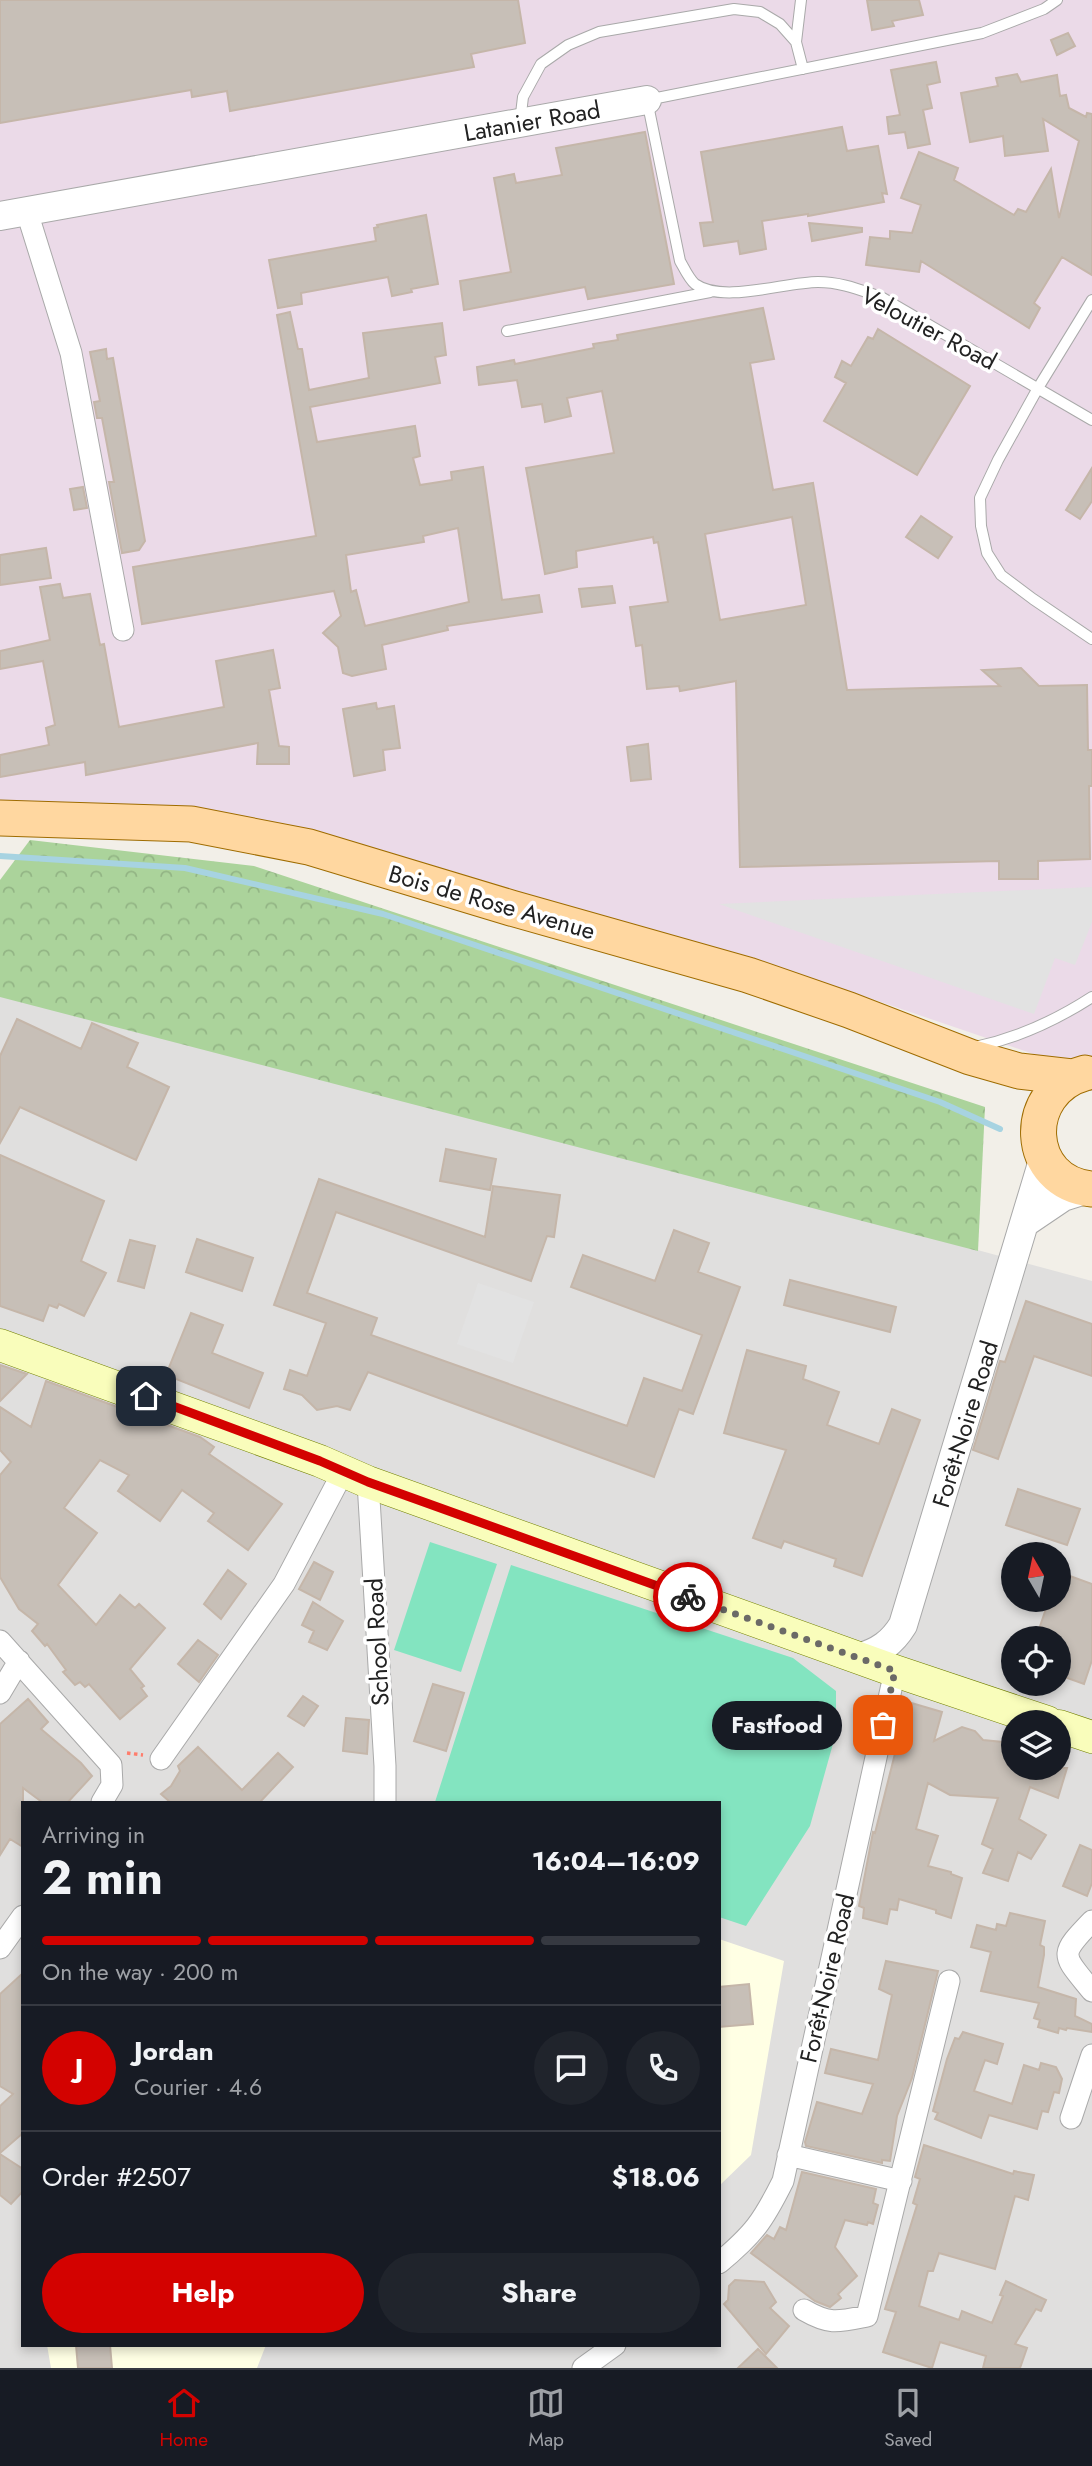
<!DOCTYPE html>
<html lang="en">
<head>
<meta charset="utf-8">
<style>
	:root { --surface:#171b24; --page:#20242c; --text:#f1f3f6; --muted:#9ea1a6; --line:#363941; --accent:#d30200 }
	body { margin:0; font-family:Jost,sans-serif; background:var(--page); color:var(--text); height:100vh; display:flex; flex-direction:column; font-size:26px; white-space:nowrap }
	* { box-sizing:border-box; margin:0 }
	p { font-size:23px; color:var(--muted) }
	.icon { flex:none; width:38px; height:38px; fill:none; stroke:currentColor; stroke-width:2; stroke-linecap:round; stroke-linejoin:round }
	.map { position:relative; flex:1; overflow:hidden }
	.side { position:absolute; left:21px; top:1801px; width:700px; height:546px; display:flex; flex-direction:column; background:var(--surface); border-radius:0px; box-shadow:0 4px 10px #0003 }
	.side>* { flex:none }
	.needle { width:46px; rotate:351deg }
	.buttons { position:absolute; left:1001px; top:1542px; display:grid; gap:14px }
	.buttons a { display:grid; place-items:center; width:70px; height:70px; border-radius:50%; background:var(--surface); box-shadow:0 4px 10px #0003; font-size:35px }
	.pin { position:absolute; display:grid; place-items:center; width:60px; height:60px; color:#fff; margin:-30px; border-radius:14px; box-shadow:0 4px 10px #0006 }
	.courier { position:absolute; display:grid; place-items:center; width:70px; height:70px; margin:-35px; border:5px solid #d30200; border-radius:50%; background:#fff; color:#222; box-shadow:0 2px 9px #0007 }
	.bubble { position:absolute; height:49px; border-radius:24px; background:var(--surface); box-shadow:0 4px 10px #0003; font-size:23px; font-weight:700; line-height:49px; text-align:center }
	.head em { font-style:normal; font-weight:700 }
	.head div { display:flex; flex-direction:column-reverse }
	.head { display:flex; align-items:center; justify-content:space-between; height:119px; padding:0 21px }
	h1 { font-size:46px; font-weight:700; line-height:52px }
	.bar { display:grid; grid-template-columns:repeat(4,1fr); gap:10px 7px; align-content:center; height:84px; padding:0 21px }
	.bar i { height:9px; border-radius:5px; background:var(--line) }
	.bar .current { background:var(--accent) }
	.bar p { grid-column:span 4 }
	.line { display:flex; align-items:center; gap:18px; padding:0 21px; border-top:2px solid var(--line) }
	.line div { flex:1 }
	.round { display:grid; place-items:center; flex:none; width:74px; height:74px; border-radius:37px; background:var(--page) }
	.action { display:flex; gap:14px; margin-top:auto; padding:14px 21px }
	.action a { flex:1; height:80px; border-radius:42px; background:var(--accent); color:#fff; font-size:28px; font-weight:700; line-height:80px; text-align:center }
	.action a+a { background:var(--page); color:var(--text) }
	.tab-bar { display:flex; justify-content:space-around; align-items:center; height:98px; border-top:2px solid var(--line); background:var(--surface); font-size:19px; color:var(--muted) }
	.tab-bar a { display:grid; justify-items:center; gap:4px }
	.tab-bar .current { color:var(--accent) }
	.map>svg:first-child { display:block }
</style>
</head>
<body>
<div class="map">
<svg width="1092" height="2368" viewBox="0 0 1092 2368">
	<defs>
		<pattern id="forest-crowns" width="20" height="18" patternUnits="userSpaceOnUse" patternTransform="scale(1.75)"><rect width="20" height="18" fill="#abd39b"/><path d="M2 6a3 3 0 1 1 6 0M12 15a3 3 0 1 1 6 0" fill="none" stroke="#93b585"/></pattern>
	</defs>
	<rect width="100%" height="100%" fill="#f2efe8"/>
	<path fill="#e0dfde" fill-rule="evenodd" d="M0,995L265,1057L1092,1281V2368H0ZM1013,1554H1059V1600H1013ZM1013,1638H1059V1684H1013ZM1013,1722H1059V1768H1013ZM23,1802H719V2345H23Z"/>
	<path fill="#ebdae8" d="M0,0H1092V1074L784,969L513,898L0,807Z"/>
	<path fill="#ffffe4" d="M719,1939L784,1961L751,2155L719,2186Z
		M47,2345H266L257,2368H51Z"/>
	<path fill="url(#forest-crowns)" d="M30,840L254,866L985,1107L978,1251L0,997V880Z"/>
	<path fill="#83e4c0" d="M430,1542L497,1564L461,1672L394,1650Z
		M511,1565L793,1658L836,1691V1733L810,1826L746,1926L719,1917V1802H435Z"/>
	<path fill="#e2e2e2" d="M1092,887V922L1075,965L1055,958L1034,1014L719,904Z
		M478,1283L534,1302L513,1363L457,1344Z"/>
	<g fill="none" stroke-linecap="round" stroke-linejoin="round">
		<path stroke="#a7d3e1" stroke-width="6" d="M0,856L185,868L383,914L940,1102L1000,1129"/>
	</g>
	<path fill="#c7bfb7" stroke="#c5b6a9" stroke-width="2" fill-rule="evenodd" d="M0,0H518L525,43L471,54L474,67L230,111L227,91L192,97L191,90L0,123Z
		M867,0H919L923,15L892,21L894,26L872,30Z
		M1068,33L1075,46L1057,55L1051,40Z
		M936,62L940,82L927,85L932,108L923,110L930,144L908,148L905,132L889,134L887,117L900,115L891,70Z
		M1017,74L1021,82L1057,75L1060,96L1066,95L1069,108L1086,117L1087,113L1092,114V275L1062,257L1034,303L1040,308L1029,328L921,261L919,272L866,265L870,237L890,239V231L912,233L921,205L901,198L919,152L958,168L954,180L1014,215L1018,209L1026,212L1051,169L1059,218L1079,141L1043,119L1048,151L1005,156L1003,136L970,142L961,93L998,86L996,78Z
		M842,127L847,151L878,146L887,194L882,193L884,202L808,216V214L762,221L766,249L740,254L738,241L704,246L700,223L713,222L701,152Z
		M645,132L674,284L588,299L585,287L464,310L460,281L511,272L494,178L514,174L516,183L562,175L556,148Z
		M426,215L438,284L411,289L412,292L392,296L388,277L301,293L302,304L278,308L269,260L376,241L374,228L378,227L377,225Z
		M809,223L862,228V232L812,241Z
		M763,308L774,359L750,363L773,490L813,483L847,690L1000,686L982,670L1021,668L1039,686L1087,685L1088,750H1092V786H1089L1090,859L1038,861V879H999V861L740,867L736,681L680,691L679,686L647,689L642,645L636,646L630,607L668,602L658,542L654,543L653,537L576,551L577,567L545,574L526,468L614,453L602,391L567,398L571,416L545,422L542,404L522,407L517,380L479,385L477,367L514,360L515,364L594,348L593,344L618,340L617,335ZM792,517L806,605L720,620L705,534Z
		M290,312L298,349H302L309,390L369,378L363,333L442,323L446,355L435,357L440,383L310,407L317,442L415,426L420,456L413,458L420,485L452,480L451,472L483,467L502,600L539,595L542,612L447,626L448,630L382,645L386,669L352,676L343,673L338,647L323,633L341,616L334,591L142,624L133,567L316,536L277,315ZM458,528L469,602L365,626L356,590L351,592L346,555L424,542L423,536Z
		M878,329L970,386L917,475L824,421L846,383L835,377L842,361L851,366L868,337L873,339Z
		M106,349L107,359L113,358L145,541L139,550L122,553L109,482H114L102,418H97L94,402L100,401L90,352Z
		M1092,468V501L1080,519L1066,510Z
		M83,487L87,508L74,510L70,489Z
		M921,516L952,537L938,558L906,537Z
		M46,548L51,578L0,585V555Z
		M60,584L63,598L90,594L100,645L104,644L119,727L224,707L216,661L273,650L280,688L269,690L279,746L289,747V764H257L258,743L86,775L85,762L0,777V755L49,745L46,728L55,725L43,661L0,669V651L50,640L40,587Z
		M612,586L615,603L582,607L579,589Z
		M376,703L377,709L394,706L400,748L383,750L385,770L354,776L343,709Z
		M648,744L651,779L631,781L627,747Z
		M17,1019L81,1049L92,1023L138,1043L127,1067L169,1087L136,1160L20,1107L0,1143V1056Z
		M446,1149L496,1159L490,1190L440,1181Z
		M0,1155L104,1201L81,1261L106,1273L84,1316L59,1304L57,1308L49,1305L43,1321L0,1306Z
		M319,1179L485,1237L493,1186L560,1195L554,1237L547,1236L531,1281L336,1212L307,1293L377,1318L371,1335L627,1426L644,1378L682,1391L702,1335L571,1287L583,1255L655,1281L674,1230L709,1243L698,1272L740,1287L693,1414L679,1409L654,1477L368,1372L350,1410L337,1406L317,1410L302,1395L284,1389L290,1370L307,1376L326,1323L274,1305Z
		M197,1239L253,1258L242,1291L186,1272Z
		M130,1240L155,1246L144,1288L118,1281Z
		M790,1280L896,1307L890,1332L784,1305Z
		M1026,1301L1092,1324V1376L1034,1356L998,1459L973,1450L1000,1361L1005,1362Z
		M191,1313L223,1325L212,1353L263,1373L249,1408L166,1375Z
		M747,1350L806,1366L803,1379L839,1392L827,1425L879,1444L892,1409L920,1420L862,1576L834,1566L836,1559L784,1541L781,1548L753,1538L786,1450L724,1433Z
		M0,1365L27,1374L0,1401Z
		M46,1381L200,1437L214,1447L209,1454L282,1504L248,1550L208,1521L214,1513L182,1490L160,1521L118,1491L129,1475L100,1460L64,1508L97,1533L58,1585L96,1625L120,1595L135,1608L139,1604L165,1628L130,1669L144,1686L141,1688L147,1696L120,1719L89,1684L85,1687L80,1682L75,1685L63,1672L66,1670L47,1644L45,1646L32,1631L38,1624L19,1609L0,1577V1475L11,1462L0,1450V1407L31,1427Z
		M1018,1489L1080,1509L1067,1545L1006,1525Z
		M314,1562L333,1572L320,1600L299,1589Z
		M228,1570L246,1584L221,1619L204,1604Z
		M1059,1572L1092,1584V1660L1084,1684L1059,1675V1638H1036L1049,1600H1059Z
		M313,1602L343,1621L327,1650L309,1642L314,1631L302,1625Z
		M198,1640L218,1655L199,1682L178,1664Z
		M433,1684L464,1693L446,1751L414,1741Z
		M303,1696L318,1706L304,1726L288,1716Z
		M28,1699L48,1722L41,1729L81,1763L92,1776L68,1802H42L23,1788V1847L10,1839L0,1855V1724Z
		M908,1702L942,1712L934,1741L962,1727L975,1731L983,1740L1013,1743V1768H1067L1058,1798L1030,1787L1019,1819L1046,1835L1031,1859L1018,1852L1008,1881L983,1873L993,1849L982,1844L998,1798L950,1795L928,1783L916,1829L938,1836L928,1866L951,1872V1874L962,1878L951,1918L936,1913V1910L899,1899L897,1910L890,1909L887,1924L863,1918L864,1908L859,1906L873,1832L875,1833Z
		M346,1718L369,1720L367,1754L343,1751Z
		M198,1747L242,1790L278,1753L293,1767L260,1802H170L161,1794L171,1786L180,1771L178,1766Z
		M1080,1845L1092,1850V1883L1087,1896L1063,1886Z
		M1010,1913L1045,1921L1040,1945L1044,1947V1955L1038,1987L1076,1999L1075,2016L1092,2024V2032L1067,2028L1066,2030L1059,2028L1058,2033L1038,2027L1040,2020L1034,2018L1039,2003L981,1991L991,1952L971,1947L977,1925L996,1930L997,1924L1006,1926Z
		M886,1961L938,1971L912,2078L897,2116L890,2161L882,2160V2163L806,2146L805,2142L817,2102L862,2114L873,2084L825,2073L831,2049L878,2060L892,1995L879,1989Z
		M23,1973V2133L0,2153V2106L13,2094L0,2086V1994Z
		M749,1984L753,2024L719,2027V1987Z
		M963,2032L1003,2044L997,2064L985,2060L974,2091L1012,2104L1024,2065L1039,2070L1041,2063L1056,2067L1062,2079L1059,2093L1054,2092L1048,2112L1042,2111L1037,2129L989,2115L981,2138L935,2119L938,2113L933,2111L947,2059L955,2038L959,2039Z
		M924,2145L1013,2174L1014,2171L1034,2175L1028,2200L1015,2196L995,2269L939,2253L933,2271H928L919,2306L959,2320L962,2311L992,2323L1003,2296L1000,2295L1006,2281L1046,2300L1041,2311L1036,2309L1015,2344L1027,2348L1020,2368H983L986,2356L940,2342L932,2368L883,2352L896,2312L885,2309L917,2205L913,2203L920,2179L915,2177Z
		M0,2154L23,2169V2191L11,2204L0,2195Z
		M802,2172L876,2189L873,2203L878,2205L873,2224L868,2222L867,2225L845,2220L835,2247L857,2276L838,2294L841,2298L830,2307L815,2301L751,2253L767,2235L774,2239L780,2227L786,2230Z
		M735,2280L764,2282L776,2302L770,2308L789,2326L766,2354L724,2304L728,2300L729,2286Z
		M76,2345H110L112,2368H78Z
		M758,2349L777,2368H738Z"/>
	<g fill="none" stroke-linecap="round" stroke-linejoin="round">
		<g stroke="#a9a9a9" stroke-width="12">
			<path id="service" d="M1057,0L1044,9L982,33L647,100L680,261C684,268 689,279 695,284C723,304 785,282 818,282C841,282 860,290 881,297L1092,420
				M796,42L801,0
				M520,122L523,97L541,64L568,45L599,32L734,9L760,12L780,24L796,42L803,69
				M1092,300L1038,388L998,460L980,498L981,526L987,553L1001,575L1033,599L1092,639
				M507,331L710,292
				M975,1047C1018,1038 1055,1021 1092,997"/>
		</g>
		<g stroke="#a9a9a9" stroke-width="23">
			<path id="minor" d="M27,212L71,353L123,630
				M368,1482L385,1766V1802
				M0,1641L111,1765L112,1785L102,1802
				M0,1693L19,1661
				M161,1759L284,1584L343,1472
				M1092,1921C1058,1956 1062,1954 1092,1991
				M0,1948L23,1916
				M1071,2118L1092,2055
				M788,2155L901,2181
				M719,2263C754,2234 763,2221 783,2181L895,1671
				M804,2310C830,2325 838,2322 867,2316L949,1981
				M583,2368L615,2345"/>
		</g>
		<g stroke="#a9a9a9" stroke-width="30">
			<path id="tertiary" d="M0,216L647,100
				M1026,1222L1063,1197L1088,1189
				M858,1658C879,1652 892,1643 903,1625L1044,1157"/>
		</g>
		<g stroke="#728100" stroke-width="33">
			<path id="secondary" d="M0,1345L320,1461L368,1482L895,1671L1047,1722
				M1059,1726L1092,1737"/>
		</g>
		<g stroke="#9f6c00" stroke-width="37">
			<path id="primary" d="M0,818L191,824L309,847L511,908L748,975L849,1010L970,1057L1019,1071L1072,1077
				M1085,1073C1020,1091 1024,1183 1092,1189"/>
		</g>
		<path stroke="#ff7d6c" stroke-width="3.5" stroke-dasharray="3.5 3.5" stroke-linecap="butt" d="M127,1753L143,1755"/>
		<use href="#service" stroke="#fff" stroke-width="10"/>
		<use href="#minor" stroke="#fff" stroke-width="21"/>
		<use href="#tertiary" stroke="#fff" stroke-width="28"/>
		<use href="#secondary" stroke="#f9fdbb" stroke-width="32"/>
		<use href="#primary" stroke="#ffd7a0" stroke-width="35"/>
	</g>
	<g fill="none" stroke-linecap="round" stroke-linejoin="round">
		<path stroke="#6b6a67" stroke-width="7" stroke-dasharray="0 12.6" d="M688,1597L895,1671L883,1725"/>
		<path stroke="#d30200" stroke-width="9" d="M146,1396L320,1461L368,1482L688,1597"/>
	</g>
	<g text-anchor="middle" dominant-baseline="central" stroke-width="7" stroke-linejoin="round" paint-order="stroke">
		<g font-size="24" fill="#222" stroke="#fff">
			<text transform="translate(532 121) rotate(-10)">Latanier Road</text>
			<text transform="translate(929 328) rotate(28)">Veloutier Road</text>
			<text transform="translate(492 902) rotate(16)">Bois de Rose Avenue</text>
			<text transform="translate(965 1424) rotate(-73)">Forêt-Noire Road</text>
			<text transform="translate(377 1642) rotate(-93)">School Road</text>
			<text transform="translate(827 1978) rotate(-77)">Forêt-Noire Road</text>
		</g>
	</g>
</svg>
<div class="buttons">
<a><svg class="needle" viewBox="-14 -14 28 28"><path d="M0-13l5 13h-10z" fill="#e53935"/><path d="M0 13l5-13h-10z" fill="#9ea1a6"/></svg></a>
<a><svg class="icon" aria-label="locate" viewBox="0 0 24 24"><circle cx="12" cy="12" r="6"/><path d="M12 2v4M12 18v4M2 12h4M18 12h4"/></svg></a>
<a><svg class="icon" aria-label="layers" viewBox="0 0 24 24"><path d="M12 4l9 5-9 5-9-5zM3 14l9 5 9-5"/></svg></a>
</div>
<div class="pin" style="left:883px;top:1725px;background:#ea580c"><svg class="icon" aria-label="bag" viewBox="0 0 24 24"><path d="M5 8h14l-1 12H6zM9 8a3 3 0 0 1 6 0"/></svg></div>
<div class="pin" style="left:146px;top:1396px;background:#1f2937"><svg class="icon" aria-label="home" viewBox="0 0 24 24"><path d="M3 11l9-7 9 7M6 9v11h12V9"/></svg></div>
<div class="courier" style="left:688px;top:1597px"><svg class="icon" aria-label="bike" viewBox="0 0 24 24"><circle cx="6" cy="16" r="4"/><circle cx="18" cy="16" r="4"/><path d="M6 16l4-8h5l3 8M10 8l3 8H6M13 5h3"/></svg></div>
<div class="bubble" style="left:712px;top:1701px;width:130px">Fastfood</div>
<section class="side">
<div class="head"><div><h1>2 min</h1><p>Arriving in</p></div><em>16:04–16:09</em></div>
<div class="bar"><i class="current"></i><i class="current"></i><i class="current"></i><i></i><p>On the way · 200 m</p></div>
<div class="line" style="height:126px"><b class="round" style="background:var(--accent);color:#fff">J</b><div><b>Jordan</b><p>Courier · 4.6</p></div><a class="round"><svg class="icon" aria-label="chat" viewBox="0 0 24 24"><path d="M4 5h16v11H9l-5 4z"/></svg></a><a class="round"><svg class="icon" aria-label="phone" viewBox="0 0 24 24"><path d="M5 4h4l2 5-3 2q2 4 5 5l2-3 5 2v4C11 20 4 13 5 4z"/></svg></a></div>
<div class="line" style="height:91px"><div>Order #2507</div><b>$18.06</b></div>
<div class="action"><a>Help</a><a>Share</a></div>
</section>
</div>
<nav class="tab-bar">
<a class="current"><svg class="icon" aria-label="home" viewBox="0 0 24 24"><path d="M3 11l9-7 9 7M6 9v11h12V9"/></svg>Home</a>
<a><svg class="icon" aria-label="map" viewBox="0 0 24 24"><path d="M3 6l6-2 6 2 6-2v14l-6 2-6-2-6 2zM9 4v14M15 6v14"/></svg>Map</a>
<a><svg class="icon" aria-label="saved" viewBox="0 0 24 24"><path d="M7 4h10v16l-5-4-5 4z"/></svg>Saved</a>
</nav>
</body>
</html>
